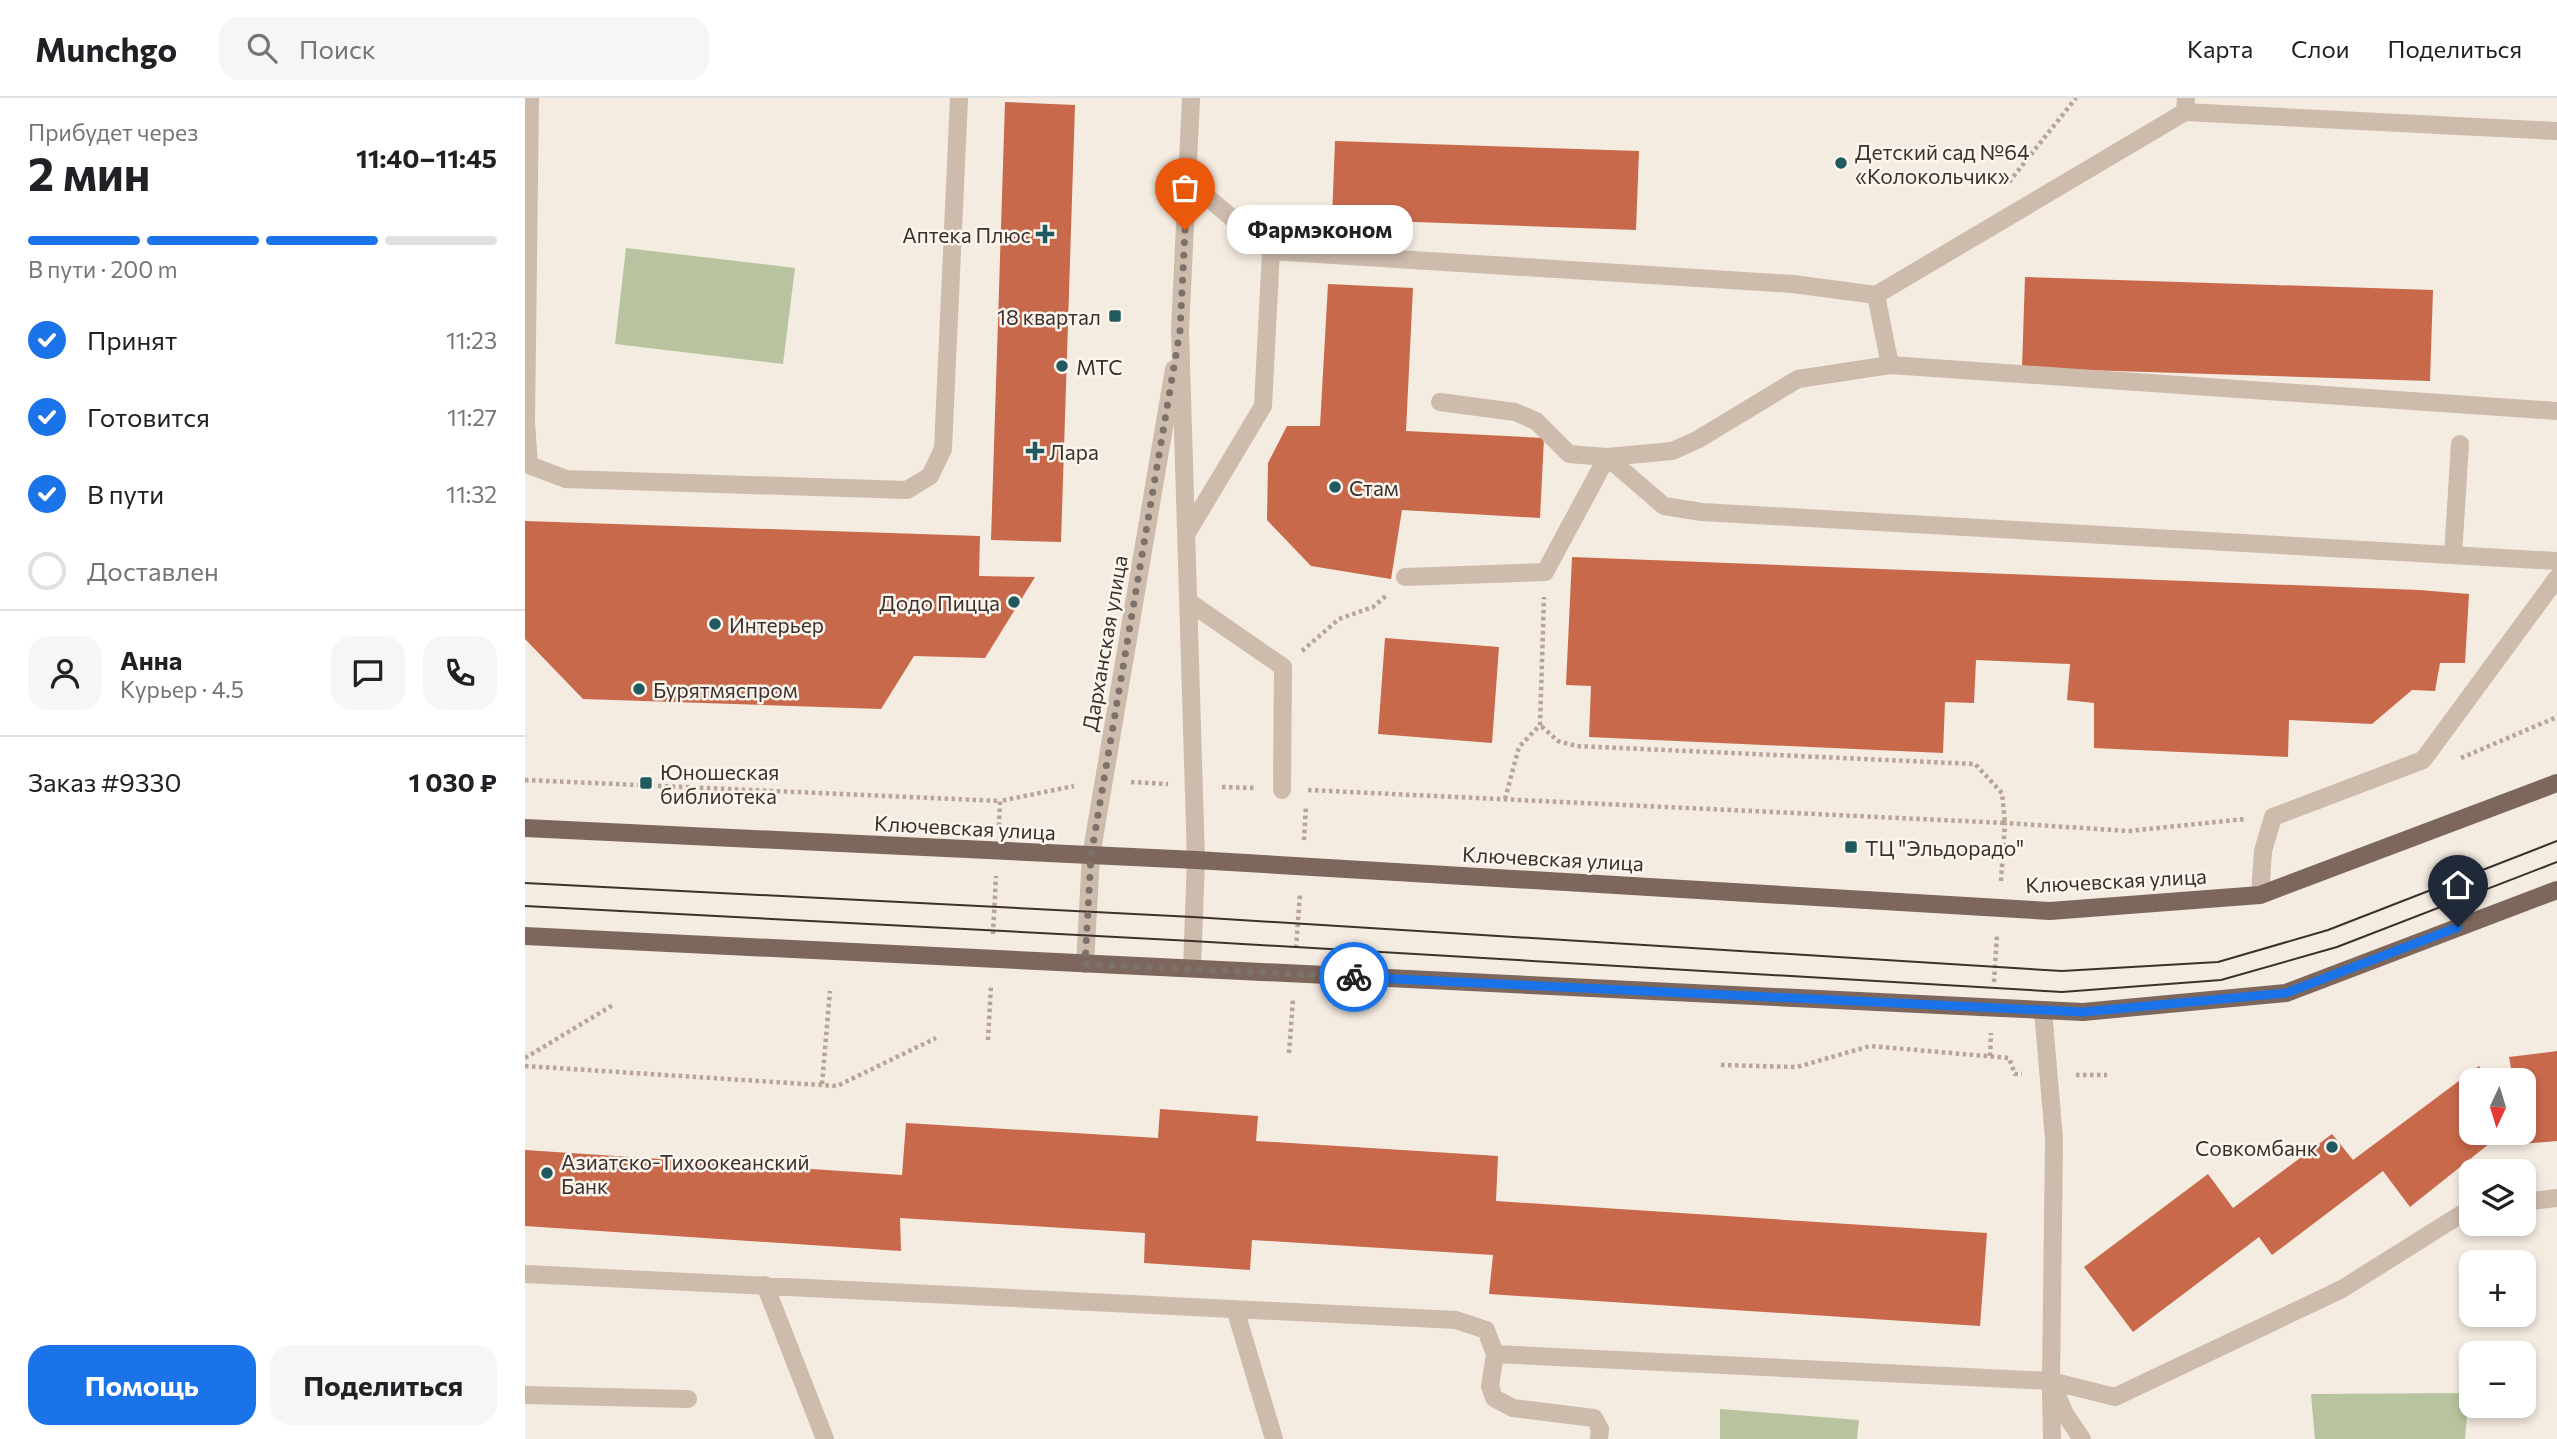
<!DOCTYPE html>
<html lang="ru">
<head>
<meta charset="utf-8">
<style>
	:root { --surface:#fff; --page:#f6f6f6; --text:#202124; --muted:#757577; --line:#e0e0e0; --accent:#1a73e8 }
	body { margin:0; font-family:Commissioner,sans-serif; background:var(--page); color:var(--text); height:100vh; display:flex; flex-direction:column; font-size:26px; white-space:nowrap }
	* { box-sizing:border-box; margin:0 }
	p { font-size:23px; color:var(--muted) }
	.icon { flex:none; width:38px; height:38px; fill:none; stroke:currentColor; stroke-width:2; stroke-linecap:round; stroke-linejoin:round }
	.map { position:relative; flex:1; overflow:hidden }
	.details { display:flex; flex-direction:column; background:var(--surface); width:525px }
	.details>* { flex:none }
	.needle { width:46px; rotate:184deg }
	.buttons { position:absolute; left:1934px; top:970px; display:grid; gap:14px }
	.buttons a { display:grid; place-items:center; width:77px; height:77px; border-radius:14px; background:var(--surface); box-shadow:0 4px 10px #0003; font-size:35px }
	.pin { position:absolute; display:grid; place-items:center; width:60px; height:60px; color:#fff; margin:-72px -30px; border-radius:50% 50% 50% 0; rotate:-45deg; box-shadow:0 0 7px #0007 }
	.pin .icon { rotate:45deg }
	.courier { position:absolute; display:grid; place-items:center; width:70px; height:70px; margin:-35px; border:5px solid #1a73e8; border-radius:50%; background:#fff; color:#222; box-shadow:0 2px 9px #0007 }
	.bubble { position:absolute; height:49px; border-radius:21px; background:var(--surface); box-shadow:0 4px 10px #0003; font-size:23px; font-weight:700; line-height:49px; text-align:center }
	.overview em { font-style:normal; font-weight:700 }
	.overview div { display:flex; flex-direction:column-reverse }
	.overview { display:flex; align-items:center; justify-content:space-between; height:119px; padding:0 28px }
	h1 { font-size:46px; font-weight:700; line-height:52px }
	.bar { display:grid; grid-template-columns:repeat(4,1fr); gap:10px 7px; align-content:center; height:84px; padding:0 28px }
	.bar i { height:9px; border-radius:5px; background:var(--line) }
	.bar .active { background:var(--accent) }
	.bar p { grid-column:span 4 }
	.line { display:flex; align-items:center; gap:18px; padding:0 28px; border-top:2px solid var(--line) }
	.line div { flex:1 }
	.round { display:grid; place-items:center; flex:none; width:74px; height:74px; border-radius:21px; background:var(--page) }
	ol { padding:0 28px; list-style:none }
	li { display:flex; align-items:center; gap:21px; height:77px }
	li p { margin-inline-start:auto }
	li .icon { padding:7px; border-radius:50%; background:var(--accent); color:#fff; stroke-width:4 }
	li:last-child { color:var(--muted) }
	li i { width:38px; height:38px; border:4px solid var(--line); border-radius:50% }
	.button { display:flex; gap:14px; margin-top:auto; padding:14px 28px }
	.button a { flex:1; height:80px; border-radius:21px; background:var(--accent); color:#fff; font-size:28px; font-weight:700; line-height:80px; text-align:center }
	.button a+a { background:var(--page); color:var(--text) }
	header { display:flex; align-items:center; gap:42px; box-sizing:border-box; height:98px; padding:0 35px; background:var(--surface); border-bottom:2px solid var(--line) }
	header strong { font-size:33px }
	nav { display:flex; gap:38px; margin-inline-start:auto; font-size:24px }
	.search { width:490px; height:63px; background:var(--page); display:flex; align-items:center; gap:18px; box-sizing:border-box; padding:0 24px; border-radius:21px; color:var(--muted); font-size:26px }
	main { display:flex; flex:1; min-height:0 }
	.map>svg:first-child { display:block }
</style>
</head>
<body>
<header>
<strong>Munchgo</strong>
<div class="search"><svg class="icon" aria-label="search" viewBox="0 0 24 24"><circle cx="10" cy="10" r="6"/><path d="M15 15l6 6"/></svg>Поиск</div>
<nav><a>Карта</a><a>Слои</a><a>Поделиться</a></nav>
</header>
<main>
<section class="details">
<div class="overview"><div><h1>2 мин</h1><p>Прибудет через</p></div><em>11:40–11:45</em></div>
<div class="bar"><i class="active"></i><i class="active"></i><i class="active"></i><i></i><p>В пути · 200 m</p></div>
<ol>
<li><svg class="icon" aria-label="check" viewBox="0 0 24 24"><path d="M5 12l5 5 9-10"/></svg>Принят<p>11:23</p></li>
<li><svg class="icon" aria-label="check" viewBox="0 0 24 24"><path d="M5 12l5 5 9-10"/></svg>Готовится<p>11:27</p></li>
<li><svg class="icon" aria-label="check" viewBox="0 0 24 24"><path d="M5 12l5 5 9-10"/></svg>В пути<p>11:32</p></li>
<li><i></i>Доставлен</li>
</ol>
<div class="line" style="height:126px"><a class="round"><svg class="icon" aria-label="person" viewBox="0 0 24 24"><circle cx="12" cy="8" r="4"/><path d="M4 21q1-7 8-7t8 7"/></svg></a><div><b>Анна</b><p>Курьер · 4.5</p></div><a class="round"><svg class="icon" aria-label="chat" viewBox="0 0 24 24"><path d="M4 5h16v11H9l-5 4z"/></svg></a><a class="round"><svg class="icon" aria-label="phone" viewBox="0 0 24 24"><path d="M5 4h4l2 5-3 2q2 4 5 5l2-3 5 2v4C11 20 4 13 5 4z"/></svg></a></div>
<div class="line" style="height:91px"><div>Заказ #9330</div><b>1 030 ₽</b></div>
<div class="button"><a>Помощь</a><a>Поделиться</a></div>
</section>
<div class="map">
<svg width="2032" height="1341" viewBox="0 0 2032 1341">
	<rect width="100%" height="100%" fill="#f4ebe1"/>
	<path fill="#b8c4a0" d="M101,150L270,170L258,266L90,246Z
		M1944,1295L1940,1341H1790L1786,1296Z
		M1195,1311L1334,1322L1332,1341H1195Z"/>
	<path fill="#c8694b" d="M480,4L550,7L536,444L466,442Z
		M810,43L1114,53L1111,132L807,121Z
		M1500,179L1908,192L1905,283L1497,270Z
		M803,186L888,190L881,333L1019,340L1015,420L877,412L866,481L786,468L742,422L743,365L762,328H795Z
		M0,423L455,438L454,478L510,479L460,560L389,558L356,611L58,601L0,541Z
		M1047,459L1894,492L1944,496L1940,565H1915L1910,593L1887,592L1847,626L1764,622L1763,659L1569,650V605L1542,602L1545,566L1451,562L1449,605L1420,604L1418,655L1064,639L1066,588L1041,587Z
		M860,540L974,549L967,645L853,636Z
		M2032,953V1043L1995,1046L1994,1034H1998V982H1988L1984,959Z
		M1954,968L1964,982H1946V1034H1979L1885,1109L1858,1073L1747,1157L1734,1139L1608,1234L1559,1169L1683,1076L1708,1110L1807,1036L1828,1062Z
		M635,1011L733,1018L731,1043L973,1058L971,1103L1462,1135L1455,1228L964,1196L968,1157L727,1142L725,1172L619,1165L620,1135L375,1120L376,1153L0,1128V1052L377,1077L381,1025L633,1040Z"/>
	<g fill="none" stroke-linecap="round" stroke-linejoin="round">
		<path stroke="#b9a596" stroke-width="4.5" stroke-dasharray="3.5 3.5" stroke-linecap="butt" d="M1484,84L1551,0
			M777,553L814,521L848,509L862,497
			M1936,660L2032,619
			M0,682L475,703
			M606,684L643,686
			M697,689L730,690
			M783,692L1480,725L1477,695L1450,666L1051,648L1033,643L1015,627
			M980,701L994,649L1015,627L1019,499
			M474,728L475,703L549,688
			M779,742L781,708
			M1476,783L1480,725L1604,733L1720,721
			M468,836L471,778
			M771,850L775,796
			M1469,884L1472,837
			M463,942L466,887
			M764,955L768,901
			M1465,958L1466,935
			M0,960L88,907
			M1196,967L1272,969L1345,948L1484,960L1490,976H1497
			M0,968L312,988L411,940
			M1551,977H1582
			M297,986L305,893"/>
		<path stroke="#cdbbac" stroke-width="18" d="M5,0L1,325L4,367L41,381L382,392L405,378L418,351L434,0
			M666,0L655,233L671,762L667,870
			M1660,14L2032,33
			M662,82L746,153
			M1351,197L1365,267
			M915,304L990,314L1011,323L1044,356L1082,359L1147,353L1172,342L1273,281L1365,267L2032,313
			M1082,359L1139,408L1177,414L2032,463
			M662,435L738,308L746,153L1268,186L1351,197L1660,14L1661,0
			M1928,457L1935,346
			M880,479L1020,474L1082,359
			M664,504L758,569L757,692
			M1735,797L1738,753L1748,719L1898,662L2032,480
			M560,866L566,758L649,271
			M1518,912L1529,1041L1526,1283L1540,1316L1557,1341
			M1998,1104L2032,1100
			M0,1176L931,1222L961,1232L970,1256L965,1288L969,1300L988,1310L1069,1320L1075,1331L1074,1341
			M240,1187L300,1341
			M710,1211L749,1341
			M970,1256L1526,1283L1590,1299L1817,1191L1946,1110
			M1526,1293L1527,1341
			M0,1297L163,1301"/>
		<path stroke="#7d675c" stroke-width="18" d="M0,730L671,762L1525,813L1735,797L2032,685
			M0,838L1558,914L1761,895L2032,792"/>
		<path stroke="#3b302b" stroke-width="2" d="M0,785L668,819L1537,873L1693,864L1803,832L2032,743
			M0,808L667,843L1537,894L1696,882L1812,849L2032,764"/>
	</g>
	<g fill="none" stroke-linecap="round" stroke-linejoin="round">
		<path stroke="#7c716b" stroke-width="7" stroke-dasharray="0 12.6" d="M660,132L655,233L566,758L560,866L829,879"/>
		<path stroke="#1a73e8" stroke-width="9" d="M829,879L1558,914L1761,895L1933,829"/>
	</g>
	<g fill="#1f5a5e" stroke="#fbf5ee" stroke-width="2.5">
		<circle cx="1316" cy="65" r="7"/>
		<path d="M516.5 125.5h7v7h7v7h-7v7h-7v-7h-7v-7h7z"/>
		<rect x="583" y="211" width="14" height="14" rx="3.5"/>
		<circle cx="537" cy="268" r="7"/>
		<path d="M506.5 342.5h7v7h7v7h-7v7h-7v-7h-7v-7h7z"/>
		<circle cx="810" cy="389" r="7"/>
		<circle cx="489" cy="504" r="7"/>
		<circle cx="190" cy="526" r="7"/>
		<circle cx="114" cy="591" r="7"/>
		<rect x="114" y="678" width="14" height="14" rx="3.5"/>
		<rect x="1319" y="742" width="14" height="14" rx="3.5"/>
		<circle cx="1807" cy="1049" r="7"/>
		<circle cx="22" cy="1075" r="7"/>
	</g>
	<g text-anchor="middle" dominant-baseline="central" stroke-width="5" stroke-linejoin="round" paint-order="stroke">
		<g font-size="21" fill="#3b302b" stroke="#fbf5ee" text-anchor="start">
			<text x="1330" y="53">Детский сад №64<tspan x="1330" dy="24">«Колокольчик»</tspan></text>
			<text x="506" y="136" text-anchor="end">Аптека Плюс</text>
			<text x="576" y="218" text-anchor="end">18 квартал</text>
			<text x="551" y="268">МТС</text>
			<text x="524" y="353">Лара</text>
			<text x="824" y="389">Стам</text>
			<text x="475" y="504" text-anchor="end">Додо Пицца</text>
			<text x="204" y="526">Интерьер</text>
			<text x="128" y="591">Бурятмяспром</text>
			<text x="135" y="673">Юношеская<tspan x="135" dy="24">библиотека</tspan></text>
			<text x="1340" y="749">ТЦ "Эльдорадо"</text>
			<text x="1793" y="1049" text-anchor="end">Совкомбанк</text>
			<text x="36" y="1063">Азиатско-Тихоокеанский<tspan x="36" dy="24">Банк</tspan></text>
		</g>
		<g font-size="21" fill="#3b302b" stroke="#fbf5ee">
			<text transform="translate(579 545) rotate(-80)">Дарханская улица</text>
			<text transform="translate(440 729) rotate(3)">Ключевская улица</text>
			<text transform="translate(1028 760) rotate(3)">Ключевская улица</text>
			<text transform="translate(1591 782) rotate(-3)">Ключевская улица</text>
		</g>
	</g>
</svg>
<div class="buttons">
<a><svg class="needle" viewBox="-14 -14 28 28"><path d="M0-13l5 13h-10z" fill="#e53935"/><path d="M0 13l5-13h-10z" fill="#757577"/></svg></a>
<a><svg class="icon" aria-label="layers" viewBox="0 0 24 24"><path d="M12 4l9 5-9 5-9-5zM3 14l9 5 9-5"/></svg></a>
<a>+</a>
<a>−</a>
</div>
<div class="pin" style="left:660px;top:132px;background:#ea580c"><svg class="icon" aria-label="bag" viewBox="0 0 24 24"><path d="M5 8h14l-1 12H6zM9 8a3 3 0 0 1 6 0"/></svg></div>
<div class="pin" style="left:1933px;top:829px;background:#1f2937"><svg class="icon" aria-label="home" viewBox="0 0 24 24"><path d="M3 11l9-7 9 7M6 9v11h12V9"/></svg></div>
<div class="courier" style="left:829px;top:879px"><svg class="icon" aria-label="bike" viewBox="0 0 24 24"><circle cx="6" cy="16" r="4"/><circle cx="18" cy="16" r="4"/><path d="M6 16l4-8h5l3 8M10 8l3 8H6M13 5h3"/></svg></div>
<div class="bubble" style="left:702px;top:107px;width:186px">Фармэконом</div>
</div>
</main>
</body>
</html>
